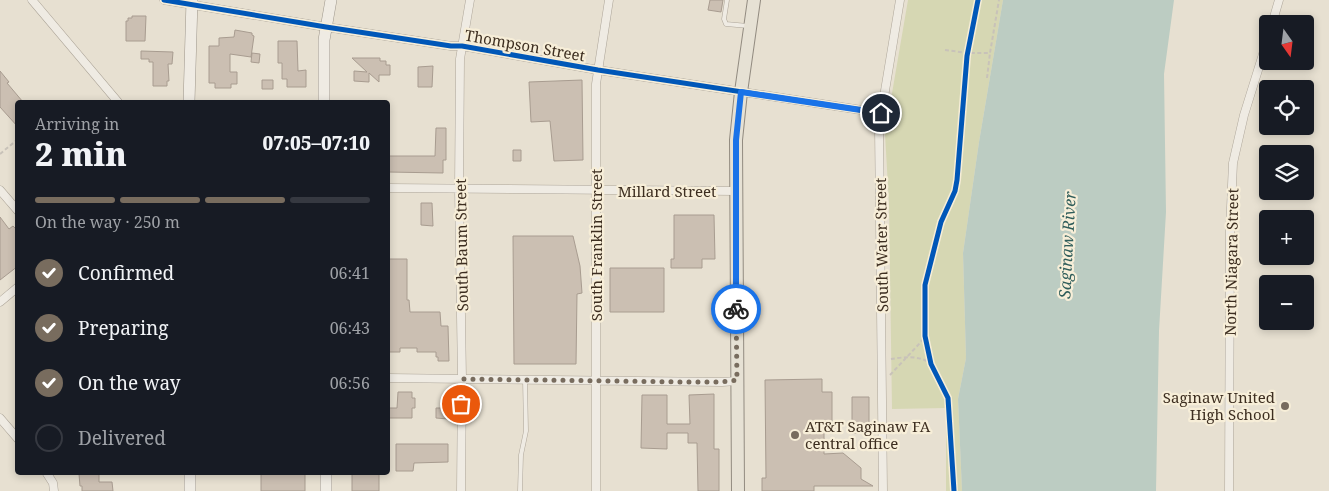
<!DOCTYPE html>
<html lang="en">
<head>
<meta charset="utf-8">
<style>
	:root { --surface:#171b24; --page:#20242c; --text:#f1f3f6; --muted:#9ea1a6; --line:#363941; --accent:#786c5e }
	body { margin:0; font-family:"Noto Serif",serif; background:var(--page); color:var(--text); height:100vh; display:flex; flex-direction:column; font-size:19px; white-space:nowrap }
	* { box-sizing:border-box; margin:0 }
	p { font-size:16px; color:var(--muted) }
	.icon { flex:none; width:28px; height:28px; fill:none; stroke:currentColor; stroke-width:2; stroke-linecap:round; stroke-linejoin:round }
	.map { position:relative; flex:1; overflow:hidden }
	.sheet { position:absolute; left:15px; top:100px; width:375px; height:375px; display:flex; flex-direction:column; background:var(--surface); border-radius:5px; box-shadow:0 2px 8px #0003 }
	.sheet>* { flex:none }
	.needle { width:32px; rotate:166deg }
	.controls { position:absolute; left:1259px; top:15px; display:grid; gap:10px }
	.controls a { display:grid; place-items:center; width:55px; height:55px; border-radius:5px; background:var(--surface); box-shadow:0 2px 8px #0003; font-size:25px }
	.pin { position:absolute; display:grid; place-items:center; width:42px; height:42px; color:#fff; margin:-21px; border:2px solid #fff; border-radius:50%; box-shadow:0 1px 5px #0007 }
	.courier { position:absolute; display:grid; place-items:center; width:50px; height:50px; margin:-25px; border:4px solid #1a73e8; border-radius:50%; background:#fff; color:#222; box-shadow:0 1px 6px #0007 }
	.overview em { font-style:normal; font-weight:800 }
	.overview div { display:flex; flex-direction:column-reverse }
	.overview { display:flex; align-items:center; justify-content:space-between; height:85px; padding:0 20px }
	h1 { font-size:32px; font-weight:800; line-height:38px }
	.bar { display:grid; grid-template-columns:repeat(4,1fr); gap:8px 5px; align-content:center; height:60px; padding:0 20px }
	.bar i { height:6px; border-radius:4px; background:var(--line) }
	.bar .on { background:var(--accent) }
	.bar p { grid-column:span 4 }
	ol { padding:0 20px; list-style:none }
	li { display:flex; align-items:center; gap:15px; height:55px }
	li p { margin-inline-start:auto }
	li .icon { padding:5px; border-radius:50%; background:var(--accent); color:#fff; stroke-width:4 }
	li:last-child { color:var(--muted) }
	li i { width:28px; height:28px; border:2px solid var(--line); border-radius:50% }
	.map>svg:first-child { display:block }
</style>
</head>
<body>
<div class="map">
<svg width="1329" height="491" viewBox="0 0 1329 491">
	<rect width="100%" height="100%" fill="#e7e0d1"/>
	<path fill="#d6d7b3" d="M908,0H1003L979,142L963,253L966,358L958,399L962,491H946V408L892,409L889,204L885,134Z"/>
	<path fill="#bcccc2" d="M1003,0H1174L1164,74L1166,212L1159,331L1156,491H962L958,399L966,358L963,253L979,142Z"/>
	<path fill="#cbbfb2" stroke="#a89c90" d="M710,0H723L721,12L708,10Z
		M132,16H146L145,41H126V21H128V18H132Z
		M235,30L252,33V35L254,36L251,57L230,54V72H237V84H231V88H215V83H209V46H219V38L234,37Z
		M278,41H297L298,71L306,70V87H287V79H282V63H278Z
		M141,51L173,52L172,64H168L169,81H167V86H153V62H149V59H141Z
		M252,53L260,54L259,63L251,62Z
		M352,58H380V61H386V65H390V75H379V82L369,73V82L354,81V71L367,72Z
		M433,66L432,87H418V67Z
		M0,71L9,82L7,83L23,102H18V127L0,107Z
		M262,80H273V89H262Z
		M582,80L583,160L554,161L550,121L531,122L529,82Z
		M436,128H446V160H443V173L388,172V156H435Z
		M513,150H521V161H513Z
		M421,203H432L433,226L421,225Z
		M674,215H714L715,259H702V268H671V259H674Z
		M0,217L9,229L13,226L18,231V266L0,280Z
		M513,236H573L580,266L582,293L577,294L576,364H514Z
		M388,259H407V300H409L410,312H440L441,326H448L449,361H438V357H436V352H417V348H400V352H388Z
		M610,268H664V312H610Z
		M822,379V392H832V426H824V454L843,453L861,468V479L873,486H814V491H762V478H766L765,380Z
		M398,392H412V398H415V408H412V418H388V408H397Z
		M714,394V449H719V491H698L697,443H688V433H667V449L641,448L642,395H667V424H690L689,395Z
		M852,397H869V433H852Z
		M436,408H448V419L436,418Z
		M396,444H448V462L414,463L413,471H396Z
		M261,472H305V491H261Z
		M352,472L379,474V491H352Z
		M79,474H99V482H112L113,491H82V486H80Z"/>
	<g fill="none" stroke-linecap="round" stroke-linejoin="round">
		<g stroke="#ada599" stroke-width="5">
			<path id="lane" d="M727,0L724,19L726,24L748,26
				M520,491L521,455L526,431L525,379"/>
		</g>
		<g stroke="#ada599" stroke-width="9">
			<path id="street" d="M32,0L118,102
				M164,0L326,27L451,46H462L598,70L881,113
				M1272,24L1279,0
				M388,188L736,191
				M0,190L18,211
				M0,302L18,287
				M388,378L722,382L737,381
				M0,418L18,439
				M46,472L53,483L54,491
				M461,491L462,379L459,189L460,59L470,0
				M596,491V84L609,0
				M883,491L879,127L900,0
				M1229,491L1230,230L1233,163L1244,115L1268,38"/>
		</g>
		<g stroke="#9c958a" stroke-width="12">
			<path id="secondary" d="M189,102L192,0
				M324,102V40L331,0
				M190,472V491
				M326,472V491"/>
		</g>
		<g stroke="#928b80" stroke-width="14">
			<path id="primary" d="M738,491L736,140L741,92L754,0"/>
		</g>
		<path stroke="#c8c2b9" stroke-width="2" stroke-dasharray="4 2.5" stroke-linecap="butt" d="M945,50L968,53H990L999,0
			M987,78L990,53
			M0,154L18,139
			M891,359C903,357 921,355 931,364
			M890,375L920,343L925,336"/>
		<use href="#lane" stroke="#efebe3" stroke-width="4"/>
		<use href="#street" stroke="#efebe3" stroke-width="8"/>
		<use href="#secondary" stroke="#efebe3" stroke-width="11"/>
		<use href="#primary" stroke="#e6e1d4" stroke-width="12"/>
		<g stroke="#f7eed8" stroke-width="8">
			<path id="cycleway" d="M164,0L326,27L451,46H462L598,70L881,113
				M954,491L948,398L931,364L925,336V285L941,222L955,191L957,180L967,56L978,0"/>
		</g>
		<use href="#cycleway" stroke="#0057b8" stroke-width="5"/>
	</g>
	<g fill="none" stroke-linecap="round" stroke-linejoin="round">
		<path stroke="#786c5e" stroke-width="5" stroke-dasharray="0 9" d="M461,404L462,379L684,382H722L737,380L736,309"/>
		<path stroke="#1a73e8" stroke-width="6" d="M736,309V140L741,92L881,113"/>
	</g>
	<g fill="#786c5e" stroke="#f7eed8" stroke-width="2">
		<circle cx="1285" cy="406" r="5"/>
		<circle cx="795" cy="435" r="5"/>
	</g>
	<g text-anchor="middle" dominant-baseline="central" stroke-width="4.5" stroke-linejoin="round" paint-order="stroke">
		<g font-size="15" fill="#3d2e20" stroke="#f7eed8">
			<text transform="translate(525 45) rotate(10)">Thompson Street</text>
			<text x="667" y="191">Millard Street</text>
			<text transform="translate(461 245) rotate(-91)">South Baum Street</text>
			<text transform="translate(596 245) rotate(-90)">South Franklin Street</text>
			<text transform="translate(881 245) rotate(-91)">South Water Street</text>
			<text transform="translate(1231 262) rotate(-89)">North Niagara Street</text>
		</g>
		<g font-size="15" fill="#3d2e20" stroke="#f7eed8" text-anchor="end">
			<text x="1275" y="397">Saginaw United<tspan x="1275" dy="17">High School</tspan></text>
			<text x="805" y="426" text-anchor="start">AT&amp;T Saginaw FA<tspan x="805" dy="17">central office</tspan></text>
		</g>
		<g font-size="16" font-style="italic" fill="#2f5d5a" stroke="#f7eed8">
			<text transform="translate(1067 245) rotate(-87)">Saginaw River</text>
		</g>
	</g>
</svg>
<div class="controls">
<a><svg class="needle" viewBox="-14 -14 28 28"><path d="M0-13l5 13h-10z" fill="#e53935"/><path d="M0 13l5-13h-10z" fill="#9ea1a6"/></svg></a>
<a><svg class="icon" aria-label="locate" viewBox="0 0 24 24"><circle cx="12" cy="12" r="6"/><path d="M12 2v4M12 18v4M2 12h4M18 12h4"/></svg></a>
<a><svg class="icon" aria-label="layers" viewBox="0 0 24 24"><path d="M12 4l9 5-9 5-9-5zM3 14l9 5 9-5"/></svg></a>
<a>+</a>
<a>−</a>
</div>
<div class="pin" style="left:461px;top:404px;background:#ea580c"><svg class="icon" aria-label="bag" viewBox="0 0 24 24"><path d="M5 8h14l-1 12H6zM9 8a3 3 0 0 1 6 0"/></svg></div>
<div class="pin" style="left:881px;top:113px;background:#1f2937"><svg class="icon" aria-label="home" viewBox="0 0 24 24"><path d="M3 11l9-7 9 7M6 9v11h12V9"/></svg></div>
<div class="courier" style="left:736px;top:309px"><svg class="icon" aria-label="bike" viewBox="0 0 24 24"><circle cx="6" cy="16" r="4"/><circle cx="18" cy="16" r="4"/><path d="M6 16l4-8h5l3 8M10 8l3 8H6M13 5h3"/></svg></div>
<section class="sheet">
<div class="overview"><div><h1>2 min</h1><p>Arriving in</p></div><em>07:05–07:10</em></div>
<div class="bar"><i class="on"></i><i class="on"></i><i class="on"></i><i></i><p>On the way · 250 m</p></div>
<ol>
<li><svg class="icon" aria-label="check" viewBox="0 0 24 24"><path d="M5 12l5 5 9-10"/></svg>Confirmed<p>06:41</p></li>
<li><svg class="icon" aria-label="check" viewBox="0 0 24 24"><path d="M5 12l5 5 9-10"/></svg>Preparing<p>06:43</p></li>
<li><svg class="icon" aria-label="check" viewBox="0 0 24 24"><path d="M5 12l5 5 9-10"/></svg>On the way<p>06:56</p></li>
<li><i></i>Delivered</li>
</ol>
</section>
</div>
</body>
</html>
